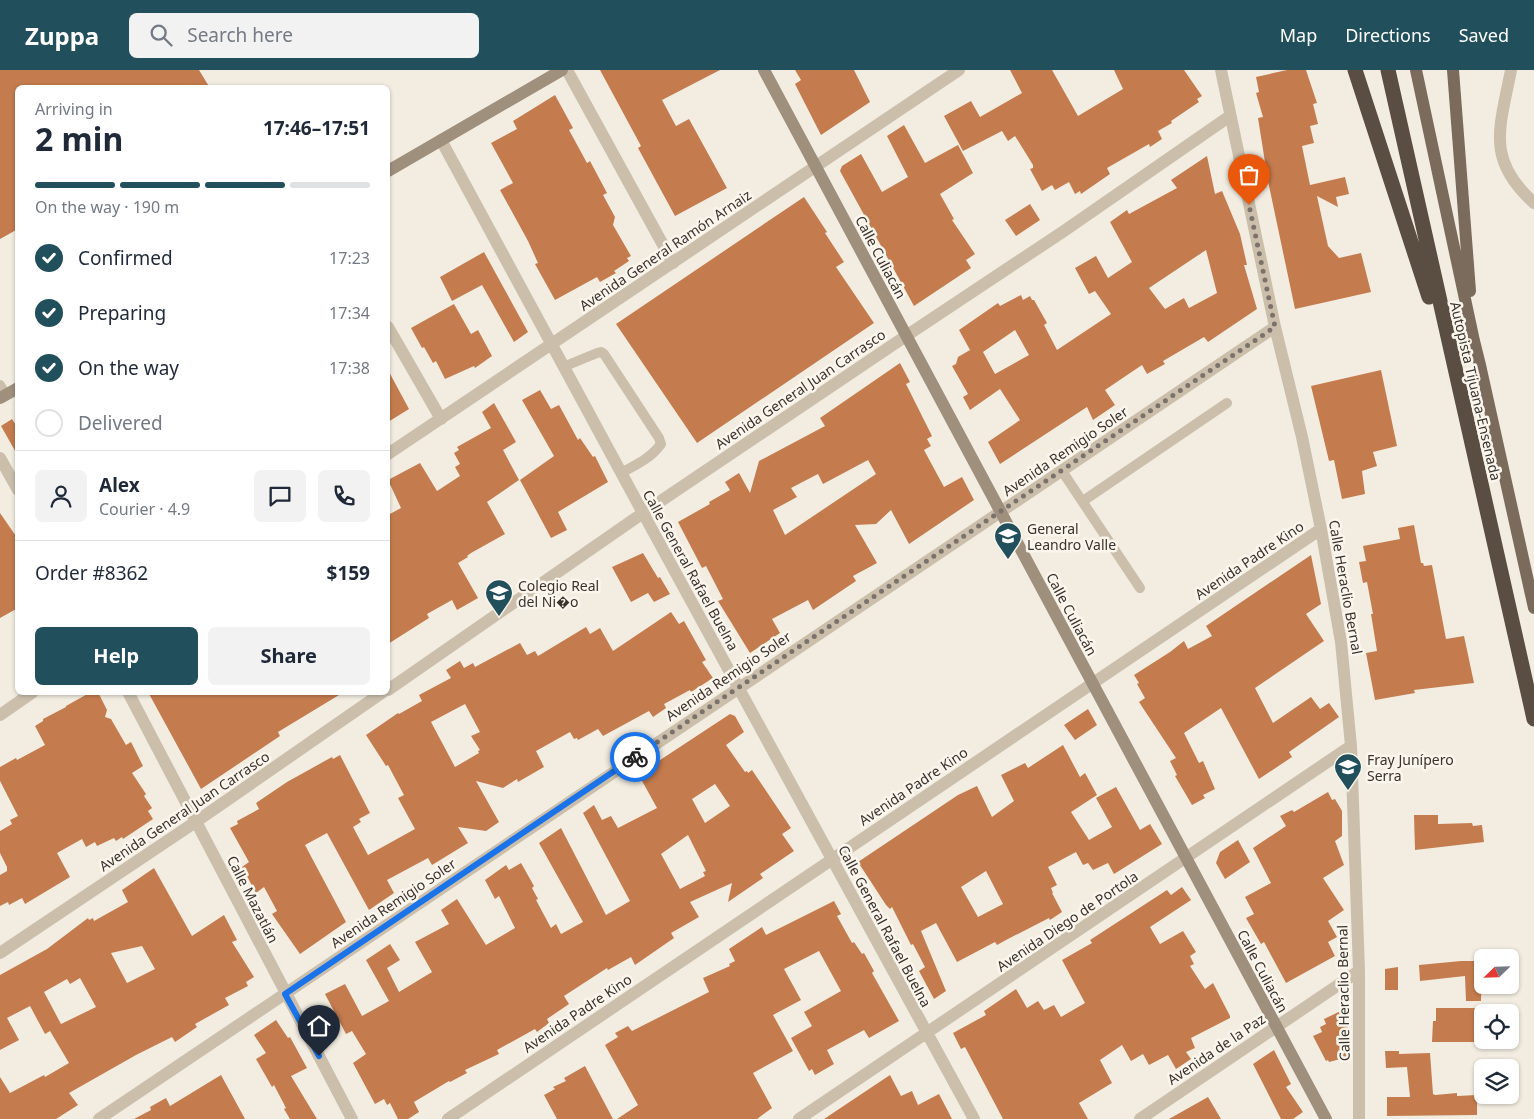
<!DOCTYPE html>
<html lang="en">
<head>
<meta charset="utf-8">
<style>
	:root { --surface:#fff; --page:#f2f2f3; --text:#1f2937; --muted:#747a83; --line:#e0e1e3; --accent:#214f5b }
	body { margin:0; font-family:"Noto Sans",sans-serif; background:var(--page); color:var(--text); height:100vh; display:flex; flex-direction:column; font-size:19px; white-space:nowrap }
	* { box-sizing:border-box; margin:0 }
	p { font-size:16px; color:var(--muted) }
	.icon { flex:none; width:28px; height:28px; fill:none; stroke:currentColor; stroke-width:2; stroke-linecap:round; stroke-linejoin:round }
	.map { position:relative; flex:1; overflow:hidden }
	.details { position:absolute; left:15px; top:15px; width:375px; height:610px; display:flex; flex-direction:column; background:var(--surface); border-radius:8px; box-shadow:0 1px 4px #0004 }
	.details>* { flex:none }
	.needle { width:32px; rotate:247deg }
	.tools { position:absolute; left:1474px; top:879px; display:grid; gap:10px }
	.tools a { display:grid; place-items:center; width:45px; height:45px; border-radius:8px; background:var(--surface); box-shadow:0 1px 4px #0004; font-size:25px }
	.pin { position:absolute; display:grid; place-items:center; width:42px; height:42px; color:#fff; margin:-51px -21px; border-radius:50% 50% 50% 0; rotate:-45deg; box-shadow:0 0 5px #0007 }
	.pin .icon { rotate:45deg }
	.courier { position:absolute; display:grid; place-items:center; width:50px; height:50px; margin:-25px; border:4px solid #1a73e8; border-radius:50%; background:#fff; color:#222; box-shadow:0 1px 6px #0007 }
	.summary em { font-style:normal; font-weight:700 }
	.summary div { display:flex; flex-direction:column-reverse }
	.summary { display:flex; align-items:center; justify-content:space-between; height:85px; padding:0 20px }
	h1 { font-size:32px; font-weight:700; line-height:38px }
	.bar { display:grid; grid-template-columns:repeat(4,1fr); gap:8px 5px; align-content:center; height:60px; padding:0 20px }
	.bar i { height:6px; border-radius:4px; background:var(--line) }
	.bar .selected { background:var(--accent) }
	.bar p { grid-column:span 4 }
	.line { display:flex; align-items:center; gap:12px; padding:0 20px; border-top:1px solid var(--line) }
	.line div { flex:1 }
	.round { display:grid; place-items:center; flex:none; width:52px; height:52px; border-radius:8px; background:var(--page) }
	ol { padding:0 20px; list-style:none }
	li { display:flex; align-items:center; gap:15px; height:55px }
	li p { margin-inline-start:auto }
	li .icon { padding:5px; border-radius:50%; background:var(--accent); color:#fff; stroke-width:4 }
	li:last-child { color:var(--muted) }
	li i { width:28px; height:28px; border:2px solid var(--line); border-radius:50% }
	.button { display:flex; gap:10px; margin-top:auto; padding:10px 20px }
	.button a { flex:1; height:58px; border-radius:8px; background:var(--accent); color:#fff; font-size:20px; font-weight:700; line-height:58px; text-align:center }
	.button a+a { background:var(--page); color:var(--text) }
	header { display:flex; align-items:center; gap:30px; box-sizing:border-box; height:70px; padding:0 25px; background:var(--accent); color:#fff }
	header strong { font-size:24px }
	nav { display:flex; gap:28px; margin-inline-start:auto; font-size:18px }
	.search { width:350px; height:45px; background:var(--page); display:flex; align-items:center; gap:12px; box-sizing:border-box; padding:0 18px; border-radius:8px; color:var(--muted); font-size:19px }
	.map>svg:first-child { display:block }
</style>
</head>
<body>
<header>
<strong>Zuppa</strong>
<div class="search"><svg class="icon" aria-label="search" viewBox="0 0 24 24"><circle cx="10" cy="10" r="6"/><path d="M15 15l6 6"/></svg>Search here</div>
<nav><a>Map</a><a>Directions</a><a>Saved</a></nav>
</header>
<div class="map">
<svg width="1534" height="1049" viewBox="0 0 1534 1049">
	<rect width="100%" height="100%" fill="#f3ede1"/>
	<path fill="#c47c4e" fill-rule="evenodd" d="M0,0H199L210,18H18V159L0,169Z
		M600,0H720L662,30L676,56L689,49L727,118L675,146L638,78L641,76Z
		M795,0H854L870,32L821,65L795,14L801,10Z
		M1010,0H1052L1078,46L1123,19L1114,0H1184L1202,26L1197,29L1199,32L1171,51L1172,53L1158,61L1162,69L1150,77L1149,74L1107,98L1110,104L1081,124L1080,121L1075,124L1069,112L1055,120L1052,115L1042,121L1030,99L1033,98V95L1015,66L1008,71L1002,61L963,81L944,46L971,31L980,47L1022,23Z
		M1287,0H1306L1317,33L1313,34L1318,54L1310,56L1314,73L1302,76L1310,115L1345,107L1349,124L1336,127L1338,137L1317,126L1328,176L1339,188L1361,183L1371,222L1295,239L1268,111L1258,48L1263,47L1256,23L1259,22L1256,7Z
		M555,25L573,58L569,60L587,93L590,91L607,123L603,125L615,147L613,155L631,186L627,188L629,191L614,201L616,203L600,212L597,207L555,230L535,194L538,193L528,171L500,120L513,113L491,73L517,59L513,51Z
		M904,55L925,93L958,75L973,103L940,124L954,149L952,150L975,184L966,190L971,198L914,236L840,101L842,96L861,84L882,122L908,107L887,66Z
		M1207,86L1215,124L1222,121L1240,164L1247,195H1244L1257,239L1208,272L1204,267L1163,291L1165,294L1147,304L1142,295L1105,320L1115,335L1093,350L1087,337L1000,394L988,372L1020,350L1000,319L970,340L963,327L968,324L952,296L956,294L958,287L970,280L959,260L998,233L1000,236L1021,225L1023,230L1030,226L1032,230H1034L1047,253L1044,255L1057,280L1111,244L1095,221L1089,224L1075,198L1096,186L1108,208L1132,192L1110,152L1127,140L1129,144L1177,118L1171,110ZM1206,180L1217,223L1189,238L1184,228L1165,239L1149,218ZM1015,260L1029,285L995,304L983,282Z
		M804,127L827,162L825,163L844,192L836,197L874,253L697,373L616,254Z
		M1030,134L1040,150L1016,166L1005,150Z
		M484,182L528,262L514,272L482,215L452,231L440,207Z
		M454,234L471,264L478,260L492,286L475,298L474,296L445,309L436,291L433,293L424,277L422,278L411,258Z
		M900,293L910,312L906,314L932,366L927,369L931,376L924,380L944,417L962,407L974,430L909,474L891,440L876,454L855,455L877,493L853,506L856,511L813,540L808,530L772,549L780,563L750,583L718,531L723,529L706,496L702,498L678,452L710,434L709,432L730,420L725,412L739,403L750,423L759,391L825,356L820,348ZM868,390L876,404L785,465L773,440L797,427L791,418L818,404L823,414Z
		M388,300L409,339L388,352Z
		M1381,300L1397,376L1373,382L1377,396L1362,401L1365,424L1342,429L1334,390L1329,391L1311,316Z
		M540,320L551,339L559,335L578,370L580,368L593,387L595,386L608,412L558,442L567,460L551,468L520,410L554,386L522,330Z
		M494,333L516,372L503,380L519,410L487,432L505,464L471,483L467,486L468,487L458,493L478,528L457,540L452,530L427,544L429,548L388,574V445L401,438L388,410L420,393L437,421L460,406L455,397L460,394L454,383L459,380L457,377L491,358L482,342Z
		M12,349L18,358V386L1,356Z
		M0,443L18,469V538L0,548Z
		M1414,455L1421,493H1423L1424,496L1432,495L1446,569L1464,566L1474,613L1414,620L1415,623L1375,630L1366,583L1377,581L1371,544H1373L1367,512L1363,513L1359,492L1366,491L1363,476L1400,469L1398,458Z
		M643,483L658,508L660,507L670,524L654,532L648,523L631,532L612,497Z
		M1311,485L1321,534L1306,544L1324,571L1255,618L1273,653L1311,627L1320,639L1329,633L1339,647L1289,682L1292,687L1259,709L1221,638L1184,663L1199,693L1203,691L1215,719L1203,725L1205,728L1192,735L1175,706L1177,705L1170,691L1176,688L1139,632L1145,628L1137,614L1139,613L1134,605L1170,582L1184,571L1188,579L1212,566L1206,556Z
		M671,542L679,554L684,551L706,590L702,592L713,608L691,622L690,620L664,634L666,638L653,647L649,641L603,666L598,659L578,670L577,668L574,669L570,662L536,681L544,697L518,712L517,709L503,718L476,711L499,752L486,761L458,757L468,773L432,795L428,788L387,810L394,823L369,840L327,763L305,775L346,852L300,884L272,844L277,841L264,817L256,823L242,797L249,792L230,758L238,754L237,751L259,739L256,733L287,712L332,687L333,689L340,685L370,743L359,749L361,752L353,757L368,785L415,759L398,728L404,725L388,695L386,696L366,665L398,643L399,644L422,631L419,625L451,608L446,600L460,591L464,598L473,593L475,597L520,573L527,585L535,581L538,586L586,557L590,564L600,558L613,581ZM465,634L480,662L471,666L480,680L478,681L479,683L455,697L431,652Z
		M91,622H97L100,626L107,640L105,647L111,649L126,675L131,672L143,696L132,703L146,724L144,726L152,738L148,741L153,749L123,769L122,767L116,771L114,768L97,776L95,772L86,777L82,769L57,783L70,807L25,834L22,828L9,835L8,832L0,836V805L7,801V797L0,783V761L12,754L10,750L18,746L0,711V697L16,688L17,690L45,675L35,656L43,651V649L66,637V636Z
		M148,622H344L278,662L280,666L201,719Z
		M1088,639L1097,655L1075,670L1064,655Z
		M730,644L735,646L744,662L726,675L745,702L747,701L748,703L752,700L791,758L782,764L794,781L760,804L763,808L728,832L732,813L690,832L699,847L671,863L674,868L635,895L631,887L608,900L607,898L564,926L569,934L547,949L549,953L537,962L535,959L497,980L499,984L465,1000L467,1003L450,1012L449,1011L414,1032L419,1042L408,1049H398L390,1033L387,1035L384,1029L375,1034L353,993L366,984L352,961L346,964L325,924L345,914L362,946L389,931L366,890L390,874L400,890L387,898L399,922L432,902L415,872L449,854L441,840L457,829L486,875L515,858L499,826L495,829L485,810L506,795L509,800L521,793L534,816L532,818L538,829L536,830L551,858L556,854L561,864L583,852L539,773L561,758L606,845L630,831L583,743L594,735L602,750L611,746L618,758L657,738L641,709L655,701L651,696ZM715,714L730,736L705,753L692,729ZM688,765L706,801L703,802L705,806L680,819L661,784Z
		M1063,675L1080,707L1085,703L1097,725L1071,742L1089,770L1112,757L1096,728L1116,717L1140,760L1150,754L1162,774L1114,804L1108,793L1093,800L1088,793L1083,795L1076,782L1048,797L1057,815L1051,818L1053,823H1052L1062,842L1050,850L1049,848L1006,870L997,875L995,872L957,892L936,853L921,861L946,921L934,929L919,901L925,897L913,874L911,875L892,837L890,839L886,835L858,792L958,725L977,716L992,747L1014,731L1001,705L1025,693L1028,698ZM986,801L1003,834L978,847L961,817Z
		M1328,722L1332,730L1335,729L1342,741V766L1335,771L1344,795L1323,808L1344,840L1328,851L1337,867L1328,872L1335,886L1286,913L1264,872L1261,874L1246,848L1254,844L1245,827L1271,813L1253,778L1286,756L1280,746L1292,740L1294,742Z
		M1414,745H1438V754L1472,753L1473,756L1482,755L1484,772L1415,780Z
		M1238,770L1250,792L1225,809L1216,793L1220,782Z
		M154,798L192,866L224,845L237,870L232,872L254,907L246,912L248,916L225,928L229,935L195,954L197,957L175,972L172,967L136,985L69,1023L78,1035L56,1049H0V1007L10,1023L44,1005L45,1007L69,993L50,961L45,964L30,936L7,948L19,970L0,980V905L47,879L88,848L89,850L93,848L94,851L128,832L122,820ZM142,876L155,899L127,913L111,883ZM80,908L96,937L61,954L44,922L67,909L70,914Z
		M1182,817L1191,830L1150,857L1160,874L1183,861L1196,882L1190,886L1194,894L1190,896L1205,919L1213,913L1230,946V948L1191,968L1195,978L1186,982L1191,989L1176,999L1168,985L1149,995L1143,984L1131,991L1122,975L1100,990L1112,1013L1079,1033L1088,1049H1003L965,977L961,979L953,963L986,945L984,941L1016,919L1027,938L1038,931L1044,940L1054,935L1061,947L1085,933L1062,890L1092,873L1090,870L1167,820L1171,825Z
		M834,831L841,844L837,846L852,873L854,872L862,884L864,883L874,901L872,903L899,951L869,968L864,960L827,980L834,994L815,1005L812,999L809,1001L791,968L812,956L804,942L841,921L819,881L784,899L801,930L773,945L793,981L753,1003L772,1038L757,1049H617L638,1035L605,975L618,967L615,963L628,956L632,961L709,922L703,908L730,896L729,894L735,891L729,879L762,857L766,865Z
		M1461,891H1482L1481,931H1466L1465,906L1420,911L1419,895Z
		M1398,897V920H1385V899Z
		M1347,938L1348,987L1329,992L1328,990L1326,991L1313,966L1322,962L1320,957L1326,954L1324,949Z
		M1436,938H1475V972H1432L1433,951H1436Z
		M276,950L288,968L290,967L307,998L291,1006L317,1049H290L284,1039L286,1038L274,1015L272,1017L256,989L266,983L254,965Z
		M1274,980L1291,1014L1286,1017L1303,1042L1293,1049H1281L1253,994Z
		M1385,981H1399V984L1430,983L1433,1024L1435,1025L1457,1023V1026L1477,1025V1045L1387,1046V1027H1410L1407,997L1386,998Z
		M585,996L613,1049H557L544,1025L555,1019L553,1017L566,1011L564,1008Z
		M221,1005L245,1049H134L151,1040L150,1037L166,1028L170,1036Z
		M890,1005L901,1026L912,1021L918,1035L939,1024L952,1049H824Z
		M1208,1027L1221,1049H1169Z"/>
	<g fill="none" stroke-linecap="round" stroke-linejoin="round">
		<path stroke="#cbbfac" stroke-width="10" d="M563,297L597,283L601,282L604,284L659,368L661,374C651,388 636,395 621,403
			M0,315L6,325
			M1062,401L1140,518
			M1083,431L1227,333"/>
		<path stroke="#cbbfac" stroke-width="12" d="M567,0L673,193
			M1221,0L1275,257L1302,367L1321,459L1341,572L1351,676L1359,901V1049
			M1511,0C1500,58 1485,89 1534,133
			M441,70L643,443L974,1049
			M388,257L441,349
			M388,384L959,0
			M0,388L18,420
			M388,620L643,443L906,266L1064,161L1230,46
			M128,622C204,764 276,907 352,1049
			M0,645L33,622
			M0,883L197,751L383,622
			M99,1049L1275,257
			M448,1049L1321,459
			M799,1049L1351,676
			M1140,1049L1359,901"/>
		<path stroke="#9f8f7d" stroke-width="12" d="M764,0L1326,1049
			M388,101L562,0
			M0,328L18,318"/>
		<path stroke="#7b6b5c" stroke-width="12" d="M1416,0L1474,271L1480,295L1534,538
			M1453,0L1470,221"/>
		<path stroke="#5a4d42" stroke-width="15" d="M1355,0L1429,227
			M1388,0L1534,649"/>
	</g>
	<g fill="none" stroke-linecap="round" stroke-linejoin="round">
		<path stroke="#7b736b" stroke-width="5" stroke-dasharray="0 9" d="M635,687L1275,257L1249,135"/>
		<path stroke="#1a73e8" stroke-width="6" d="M319,986L285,924L635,687"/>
	</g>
	<defs>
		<g id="school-pin" transform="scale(1.4375)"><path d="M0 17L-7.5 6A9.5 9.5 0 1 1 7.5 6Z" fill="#214f5b" stroke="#faf6ed"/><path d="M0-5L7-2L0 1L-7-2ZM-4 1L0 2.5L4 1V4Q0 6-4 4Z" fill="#fff"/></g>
	</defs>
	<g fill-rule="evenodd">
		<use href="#school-pin" x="1008" y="466"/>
		<use href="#school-pin" x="499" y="523"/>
		<use href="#school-pin" x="1348" y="697"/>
	</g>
	<g text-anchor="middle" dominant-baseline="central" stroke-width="5" stroke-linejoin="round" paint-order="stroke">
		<g font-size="14" fill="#3a322b" stroke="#faf6ed">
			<text transform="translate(665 180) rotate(-34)">Avenida General Ramón Arnaiz</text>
			<text transform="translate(881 187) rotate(62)">Calle Culiacán</text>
			<text transform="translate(800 319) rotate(-34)">Avenida General Juan Carrasco</text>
			<text transform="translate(1476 321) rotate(77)">Autopista Tijuana-Ensenada</text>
			<text transform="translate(1065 381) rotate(-34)">Avenida Remigio Soler</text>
			<text transform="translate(1249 490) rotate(-34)">Avenida Padre Kino</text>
			<text transform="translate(691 500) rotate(61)">Calle General Rafael Buelna</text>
			<text transform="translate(1346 517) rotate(80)">Calle Heraclio Bernal</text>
			<text transform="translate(1072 544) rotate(62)">Calle Culiacán</text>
			<text transform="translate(728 606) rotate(-34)">Avenida Remigio Soler</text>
			<text transform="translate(913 716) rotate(-34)">Avenida Padre Kino</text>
			<text transform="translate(184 741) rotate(-34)">Avenida General Juan Carrasco</text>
			<text transform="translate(253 829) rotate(63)">Calle Mazatlán</text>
			<text transform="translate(393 833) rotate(-34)">Avenida Remigio Soler</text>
			<text transform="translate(1067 851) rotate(-34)">Avenida Diego de Portola</text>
			<text transform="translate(885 856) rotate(62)">Calle General Rafael Buelna</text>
			<text transform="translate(1263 901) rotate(62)">Calle Culiacán</text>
			<text transform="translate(1343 923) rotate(-91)">Calle Heraclio Bernal</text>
			<text transform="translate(577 943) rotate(-34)">Avenida Padre Kino</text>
			<text transform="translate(1216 979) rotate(-34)">Avenida de la Paz</text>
		</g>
		<g font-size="14" fill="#3a322b" stroke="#faf6ed" text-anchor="start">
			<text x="1027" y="458">General<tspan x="1027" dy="16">Leandro Valle</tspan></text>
			<text x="518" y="515">Colegio Real<tspan x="518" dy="16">del Ni�o</tspan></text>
			<text x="1367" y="689">Fray Junípero<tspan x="1367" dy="16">Serra</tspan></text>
		</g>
	</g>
</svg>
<div class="tools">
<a><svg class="needle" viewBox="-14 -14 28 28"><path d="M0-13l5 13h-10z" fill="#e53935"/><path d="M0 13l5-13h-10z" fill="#747a83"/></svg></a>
<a><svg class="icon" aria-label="locate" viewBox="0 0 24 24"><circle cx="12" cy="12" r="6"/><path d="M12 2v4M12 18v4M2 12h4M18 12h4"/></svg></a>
<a><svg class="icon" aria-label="layers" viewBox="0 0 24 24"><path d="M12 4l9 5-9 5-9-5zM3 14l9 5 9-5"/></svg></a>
</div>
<div class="pin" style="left:1249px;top:135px;background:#ea580c"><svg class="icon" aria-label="bag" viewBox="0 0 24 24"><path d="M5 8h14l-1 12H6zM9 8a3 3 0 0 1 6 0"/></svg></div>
<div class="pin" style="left:319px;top:986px;background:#1f2937"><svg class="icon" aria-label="home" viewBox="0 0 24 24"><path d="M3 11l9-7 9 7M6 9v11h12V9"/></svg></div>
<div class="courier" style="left:635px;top:687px"><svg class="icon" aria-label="bike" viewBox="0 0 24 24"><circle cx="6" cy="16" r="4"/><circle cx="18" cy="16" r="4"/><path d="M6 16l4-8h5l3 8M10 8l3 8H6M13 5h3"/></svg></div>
<section class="details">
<div class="summary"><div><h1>2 min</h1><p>Arriving in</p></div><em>17:46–17:51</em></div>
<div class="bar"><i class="selected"></i><i class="selected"></i><i class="selected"></i><i></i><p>On the way · 190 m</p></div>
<ol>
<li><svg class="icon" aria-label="check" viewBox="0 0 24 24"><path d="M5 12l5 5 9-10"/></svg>Confirmed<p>17:23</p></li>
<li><svg class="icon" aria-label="check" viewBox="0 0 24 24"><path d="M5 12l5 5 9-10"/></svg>Preparing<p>17:34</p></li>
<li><svg class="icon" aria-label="check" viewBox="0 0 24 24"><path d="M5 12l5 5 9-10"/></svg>On the way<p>17:38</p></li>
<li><i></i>Delivered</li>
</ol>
<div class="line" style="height:90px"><a class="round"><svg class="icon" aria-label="person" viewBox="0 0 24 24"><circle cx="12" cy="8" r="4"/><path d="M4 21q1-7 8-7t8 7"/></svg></a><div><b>Alex</b><p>Courier · 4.9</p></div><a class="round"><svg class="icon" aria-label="chat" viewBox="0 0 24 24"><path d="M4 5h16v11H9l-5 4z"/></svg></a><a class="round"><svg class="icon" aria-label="phone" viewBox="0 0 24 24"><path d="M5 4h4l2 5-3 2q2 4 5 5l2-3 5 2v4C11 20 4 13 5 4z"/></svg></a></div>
<div class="line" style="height:65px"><div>Order #8362</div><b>$159</b></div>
<div class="button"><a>Help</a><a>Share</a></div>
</section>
</div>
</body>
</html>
